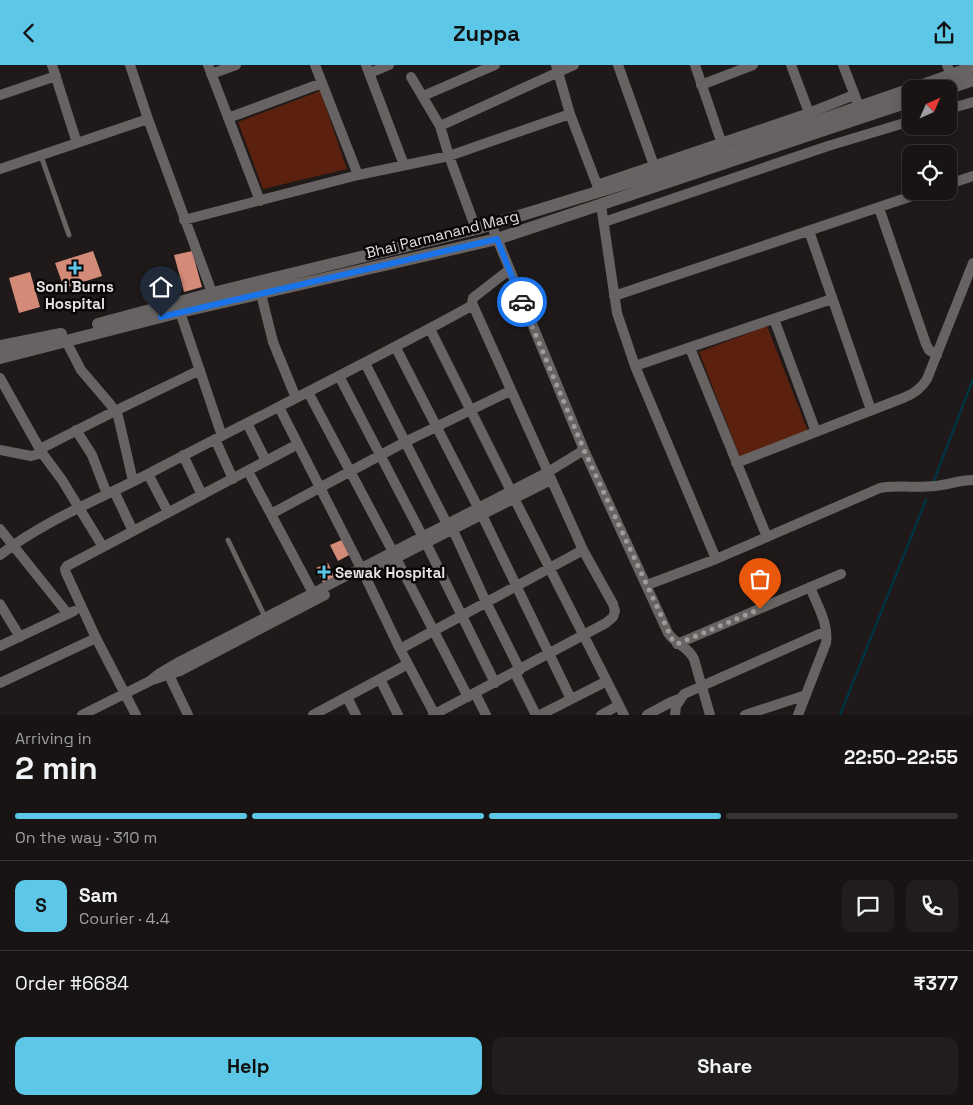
<!DOCTYPE html>
<html lang="en">
<head>
<meta charset="utf-8">
<style>
	:root { --surface:#171413; --page:#201d1c; --text:#f1f3f6; --muted:#9e9ea0; --line:#363333; --accent:#5dc7e8 }
	body { margin:0; font-family:"Space Grotesk",sans-serif; background:var(--page); color:var(--text); height:100vh; display:flex; flex-direction:column; font-size:19px; white-space:nowrap }
	* { box-sizing:border-box; margin:0 }
	p { font-size:16px; color:var(--muted) }
	.icon { flex:none; width:28px; height:28px; fill:none; stroke:currentColor; stroke-width:2; stroke-linecap:round; stroke-linejoin:round }
	.map { position:relative; height:650px; overflow:hidden }
	.side { display:flex; flex-direction:column; background:var(--surface); flex:1 }
	.side>* { flex:none }
	.needle { width:32px; rotate:45deg }
	.controls { position:absolute; left:902px; top:15px; display:grid; gap:10px }
	.controls a { display:grid; place-items:center; width:55px; height:55px; border-radius:10px; background:var(--surface); box-shadow:0 2px 12px #0003,0 0 0 1px var(--line); font-size:25px }
	.pin { position:absolute; display:grid; place-items:center; width:42px; height:42px; color:#fff; margin:-51px -21px; border-radius:50% 50% 50% 0; rotate:-45deg; box-shadow:0 0 5px #0007 }
	.pin .icon { rotate:45deg }
	.courier { position:absolute; display:grid; place-items:center; width:50px; height:50px; margin:-25px; border:4px solid #1a73e8; border-radius:50%; background:#fff; color:#222; box-shadow:0 1px 6px #0007 }
	.headline em { font-style:normal; font-weight:700 }
	.headline div { display:flex; flex-direction:column-reverse }
	.headline { display:flex; align-items:center; justify-content:space-between; height:85px; padding:0 15px }
	h1 { font-size:32px; font-weight:700; line-height:38px }
	.bar { display:grid; grid-template-columns:repeat(4,1fr); gap:8px 5px; align-content:center; height:60px; padding:0 15px }
	.bar i { height:6px; border-radius:4px; background:var(--line) }
	.bar .active { background:var(--accent) }
	.bar p { grid-column:span 4 }
	.line { display:flex; align-items:center; gap:12px; padding:0 15px; border-top:1px solid var(--line) }
	.line div { flex:1 }
	.round { display:grid; place-items:center; flex:none; width:52px; height:52px; border-radius:10px; background:var(--page) }
	.button { display:flex; gap:10px; margin-top:auto; padding:10px 15px }
	.button a { flex:1; height:58px; border-radius:10px; background:var(--accent); color:#111; font-size:20px; font-weight:700; line-height:58px; text-align:center }
	.button a+a { background:var(--page); color:var(--text) }
	header { display:flex; justify-content:space-between; align-items:center; height:65px; padding:0 15px; background:var(--accent); color:#111; font-size:22px; font-weight:700 }
	.map>svg:first-child { display:block }
</style>
</head>
<body>
<header><svg class="icon" aria-label="back" viewBox="0 0 24 24"><path d="M15 5l-7 7 7 7"/></svg>Zuppa<svg class="icon" aria-label="share" viewBox="0 0 24 24"><path d="M12 15V3M7 8l5-5 5 5M5 13v7h14v-7"/></svg></header>
<div class="map">
<svg width="973" height="650" viewBox="0 0 973 650">
	<rect width="100%" height="100%" fill="#1f1a19"/>
	<path fill="#5c200e" d="M320,26L347,104L263,124L238,57Z
		M767,261L808,366L740,392L699,287Z"/>
	<g fill="none" stroke-linecap="round" stroke-linejoin="round">
		<path stroke="#003442" stroke-width="2.5" d="M933,418L973,314
			M840,650L926,435"/>
	</g>
	<path fill="#d38b77" d="M93,186L102,211L64,223L55,198Z
		M192,186L202,222L184,227L174,190Z
		M30,207L40,242L19,248L9,213Z
		M344,474L351,489L338,496L330,480Z
		M328,498L336,515L324,520L316,503Z"/>
	<g fill="none" stroke-linecap="round" stroke-linejoin="round">
		<path stroke="#666362" stroke-width="5" d="M41,91L69,170
			M228,475L265,552"/>
		<path stroke="#666362" stroke-width="10" d="M52,0L77,78
			M130,0L148,54L214,233
			M208,0L260,136
			M315,0L358,110
			M366,0L404,100
			M556,0L570,49L599,125
			M618,0L656,106
			M695,0L723,82
			M791,0L811,53
			M843,0L857,36
			M947,0L951,10
			M370,8L389,0
			M211,9L236,0
			M411,12L440,61L449,91L476,164
			M701,20L753,0
			M0,30L56,11
			M423,31L495,0
			M949,44L973,37
			M228,53L322,18
			M440,61L574,0
			M0,104L148,54
			M949,119L973,111
			M597,120L809,48L854,30
			M601,140L617,248L635,301L716,494
			M879,143L926,279L929,285L937,290
			M184,155L358,110L449,91L570,49
			M604,157L828,81L911,56
			M491,159L584,385L668,568C676,580 688,581 694,594L710,650
			M809,166L871,345
			M261,229L273,277L296,333
			M614,231L927,126
			M180,247L222,371
			M774,254L816,367
			M430,264L511,426
			M66,276L81,305L110,339L118,351L133,416
			M396,283L482,450L571,634
			M690,283L767,472
			M365,298L447,459
			M635,301L832,234
			M339,311L426,478L495,618
			M0,313L42,388L62,415L103,482
			M308,327L393,487
			M279,342L364,509L400,584L435,650
			M247,358L266,396
			M76,365L92,390L107,429
			M215,374L233,414
			M40,384L115,346L200,305
			M0,385L31,391L42,388
			M183,390L202,430
			M736,398L903,333C914,329 921,324 927,314L973,198
			M248,406L313,528
			M148,409L168,447
			M114,426L133,466
			M514,433L624,650
			M271,449L405,377L510,326
			M0,464L68,549
			M453,465L486,537L520,605
			M0,490C45,455 100,434 150,408C257,352 366,299 473,240
			M396,493L468,632
			M380,501L551,415
			M647,520L716,494L880,423C898,420 916,423 935,421C948,420 959,415 973,415
			M0,539L20,572
			M677,579L841,509
			M0,581L74,546
			M400,584L583,485
			M167,606L188,650
			M515,608L536,650
			M380,614L398,650
			M152,615L180,606L325,530
			M0,618L96,573
			M475,628L486,650
			M347,632L356,650
			M82,650L150,616L160,608L177,598L548,407L584,385
			M136,650L96,573L66,508L65,504L67,501L298,379
			M313,650L408,599
			M433,650L606,558L613,552L615,546L613,539L583,485L472,238L473,233L509,205
			M540,650L607,616
			M601,650L619,640
			M647,650L671,637L679,634
			M675,650L676,641L684,629L826,566
			M745,650L806,630
			M798,650L826,578C829,559 817,540 810,522"/>
		<path stroke="#666362" stroke-width="12" d="M912,24L973,2
			M947,24L973,15
			M98,259L213,228L476,164L725,88L911,24
			M0,281L61,269
			M0,293L180,247L497,174L911,36"/>
	</g>
	<g fill="none" stroke-linecap="round" stroke-linejoin="round">
		<path stroke="#9f9b9a" stroke-width="5" stroke-dasharray="0 9" d="M522,237L584,385L672,574L677,579L760,544"/>
		<path stroke="#1a73e8" stroke-width="6" d="M161,252L497,174L522,237"/>
	</g>
	<g fill="#5dc7e8" stroke="#080606" stroke-width="2">
		<path d="M72.5 195.5h5v5h5v5h-5v5h-5v-5h-5v-5h5z"/>
		<path d="M321.5 499.5h5v5h5v5h-5v5h-5v-5h-5v-5h5z"/>
	</g>
	<g text-anchor="middle" dominant-baseline="central" stroke-width="5" stroke-linejoin="round" paint-order="stroke">
		<g font-size="15" fill="#e4e1e0" stroke="#080606">
			<text transform="translate(442 169) rotate(-14)">Bhai Parmanand Marg</text>
		</g>
		<g font-size="15" font-weight="bold" fill="#e4e1e0" stroke="#080606">
			<text x="75" y="221">Soni Burns<tspan x="75" dy="17">Hospital</tspan></text>
			<text x="335" y="507" text-anchor="start">Sewak Hospital</text>
		</g>
	</g>
</svg>
<div class="controls">
<a><svg class="needle" viewBox="-14 -14 28 28"><path d="M0-13l5 13h-10z" fill="#e53935"/><path d="M0 13l5-13h-10z" fill="#9e9ea0"/></svg></a>
<a><svg class="icon" aria-label="locate" viewBox="0 0 24 24"><circle cx="12" cy="12" r="6"/><path d="M12 2v4M12 18v4M2 12h4M18 12h4"/></svg></a>
</div>
<div class="pin" style="left:760px;top:544px;background:#ea580c"><svg class="icon" aria-label="bag" viewBox="0 0 24 24"><path d="M5 8h14l-1 12H6zM9 8a3 3 0 0 1 6 0"/></svg></div>
<div class="pin" style="left:161px;top:252px;background:#1f2937"><svg class="icon" aria-label="home" viewBox="0 0 24 24"><path d="M3 11l9-7 9 7M6 9v11h12V9"/></svg></div>
<div class="courier" style="left:522px;top:237px"><svg class="icon" aria-label="car" viewBox="0 0 24 24"><path d="M5 17H2v-5l4-1 3-4h7l3 4 3 1v5h-3M9 17h6M6 11h13"/><circle cx="7" cy="17" r="2"/><circle cx="17" cy="17" r="2"/></svg></div>
</div>
<section class="side">
<div class="headline"><div><h1>2 min</h1><p>Arriving in</p></div><em>22:50–22:55</em></div>
<div class="bar"><i class="active"></i><i class="active"></i><i class="active"></i><i></i><p>On the way · 310 m</p></div>
<div class="line" style="height:90px"><b class="round" style="background:var(--accent);color:#111">S</b><div><b>Sam</b><p>Courier · 4.4</p></div><a class="round"><svg class="icon" aria-label="chat" viewBox="0 0 24 24"><path d="M4 5h16v11H9l-5 4z"/></svg></a><a class="round"><svg class="icon" aria-label="phone" viewBox="0 0 24 24"><path d="M5 4h4l2 5-3 2q2 4 5 5l2-3 5 2v4C11 20 4 13 5 4z"/></svg></a></div>
<div class="line" style="height:65px"><div>Order #6684</div><b>₹377</b></div>
<div class="button"><a>Help</a><a>Share</a></div>
</section>
</body>
</html>
